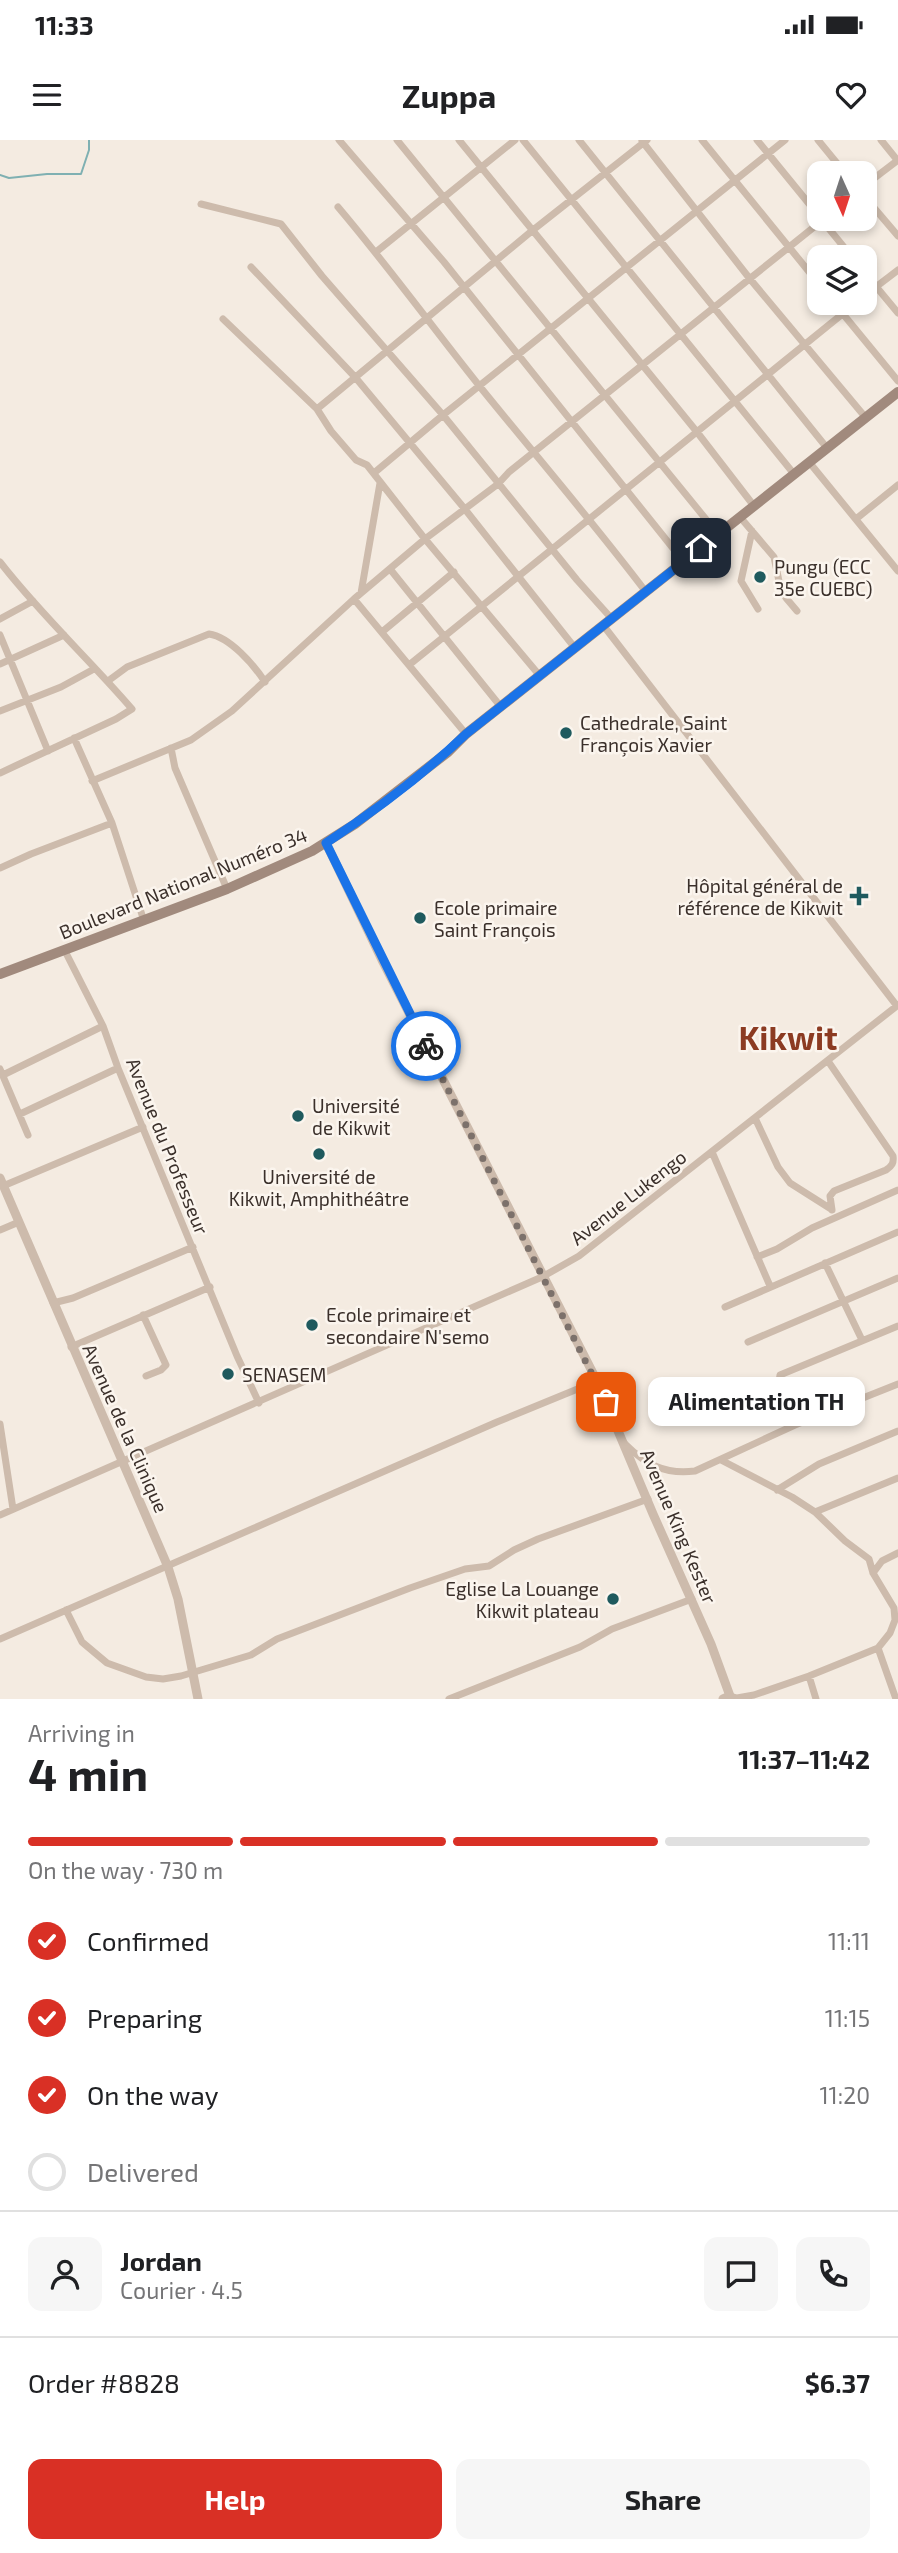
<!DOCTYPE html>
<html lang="en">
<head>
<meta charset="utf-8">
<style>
	:root { --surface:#fff; --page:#f6f6f6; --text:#202124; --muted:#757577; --line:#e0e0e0; --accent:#d93025 }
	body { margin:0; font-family:"Exo 2",sans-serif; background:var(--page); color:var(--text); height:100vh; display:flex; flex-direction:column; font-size:26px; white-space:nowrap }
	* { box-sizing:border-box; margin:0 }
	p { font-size:23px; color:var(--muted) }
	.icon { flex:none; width:38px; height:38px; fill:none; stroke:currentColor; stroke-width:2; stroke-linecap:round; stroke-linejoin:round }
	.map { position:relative; height:1559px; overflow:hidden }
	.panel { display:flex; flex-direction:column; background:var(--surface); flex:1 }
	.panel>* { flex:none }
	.needle { width:46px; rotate:177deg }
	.fabs { position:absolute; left:807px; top:21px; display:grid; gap:14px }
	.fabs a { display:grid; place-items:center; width:70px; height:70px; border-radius:14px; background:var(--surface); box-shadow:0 4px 10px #0003; font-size:35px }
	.pin { position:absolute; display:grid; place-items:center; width:60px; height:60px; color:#fff; margin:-30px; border-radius:14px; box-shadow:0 4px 10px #0006 }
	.courier { position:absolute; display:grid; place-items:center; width:70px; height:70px; margin:-35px; border:5px solid #1a73e8; border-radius:50%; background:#fff; color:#222; box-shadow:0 2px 9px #0007 }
	.bubble { position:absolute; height:49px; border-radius:14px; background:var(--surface); box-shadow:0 4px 10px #0003; font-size:23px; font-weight:700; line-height:49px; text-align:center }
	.head em { font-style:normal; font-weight:700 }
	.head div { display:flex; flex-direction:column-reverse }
	.head { display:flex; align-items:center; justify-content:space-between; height:119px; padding:0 28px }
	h1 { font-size:46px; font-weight:700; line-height:52px }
	.bar { display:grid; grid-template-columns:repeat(4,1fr); gap:10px 7px; align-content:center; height:84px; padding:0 28px }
	.bar i { height:9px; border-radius:5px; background:var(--line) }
	.bar .current { background:var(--accent) }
	.bar p { grid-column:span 4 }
	.line { display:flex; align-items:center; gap:18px; padding:0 28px; border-top:2px solid var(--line) }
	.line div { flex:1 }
	.round { display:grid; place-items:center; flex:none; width:74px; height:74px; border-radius:14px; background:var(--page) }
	ol { padding:0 28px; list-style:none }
	li { display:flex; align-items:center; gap:21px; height:77px }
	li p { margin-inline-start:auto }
	li .icon { padding:7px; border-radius:50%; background:var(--accent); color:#fff; stroke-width:4 }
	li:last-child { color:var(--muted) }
	li i { width:38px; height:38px; border:4px solid var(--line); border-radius:50% }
	.action { display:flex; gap:14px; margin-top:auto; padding:14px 28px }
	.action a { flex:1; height:80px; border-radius:14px; background:var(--accent); color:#fff; font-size:28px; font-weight:700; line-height:80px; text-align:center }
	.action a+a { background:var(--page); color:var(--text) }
	.status { display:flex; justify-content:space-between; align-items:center; height:49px; padding:0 35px; background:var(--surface); direction:ltr }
	.status svg { height:19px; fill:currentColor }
	header { display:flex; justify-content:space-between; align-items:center; height:91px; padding:0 28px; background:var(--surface); font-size:32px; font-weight:700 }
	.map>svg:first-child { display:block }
</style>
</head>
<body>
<div class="status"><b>11:33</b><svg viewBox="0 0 49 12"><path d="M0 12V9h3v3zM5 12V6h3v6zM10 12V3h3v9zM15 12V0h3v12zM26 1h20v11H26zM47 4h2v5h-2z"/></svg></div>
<header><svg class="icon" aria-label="menu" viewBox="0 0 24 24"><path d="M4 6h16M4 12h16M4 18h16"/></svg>Zuppa<svg class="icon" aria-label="heart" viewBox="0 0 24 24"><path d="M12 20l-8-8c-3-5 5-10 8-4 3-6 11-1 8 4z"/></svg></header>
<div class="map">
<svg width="898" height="1559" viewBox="0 0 898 1559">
	<rect width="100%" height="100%" fill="#f4ebe1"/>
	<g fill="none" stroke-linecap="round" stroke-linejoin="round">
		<path stroke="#7fb0b2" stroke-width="2" d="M0,35L9,38L47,34H81L89,10V0"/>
		<path stroke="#cdbbac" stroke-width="7" d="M339,0L444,122L684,422
			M397,0L718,394
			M459,0L697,292L754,366
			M523,0L794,334
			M579,0L827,308
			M702,0L819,144
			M757,0L819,76
			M818,0L845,33
			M881,0L898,21
			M642,1L750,139L866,278
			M864,46L898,20
			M864,56L898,96
			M201,64L281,84L322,136L443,275L577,440L612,479
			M338,67C388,126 433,188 481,248C536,316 593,382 646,452
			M821,79L852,117
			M376,112L515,0
			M251,127L355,237L464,368L575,508
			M864,132L898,173
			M864,156L898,130
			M834,163L898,241
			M223,179L317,269L331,291L356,320L367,325L425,399L540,536
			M317,269L533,90L647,0
			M809,322L898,431
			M374,333L443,275L785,0
			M740,377L774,417L780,446L786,458L797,471
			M856,379L898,345
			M752,391L741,441L758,469
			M0,422C40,474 89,519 132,569L116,579L0,633
			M390,429L501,567
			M361,453L380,343
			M354,459L466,594
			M0,479L33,461
			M603,485L897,866
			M382,492L454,432
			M0,495L48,611
			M0,524L64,495
			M409,525L856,163
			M108,541L127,527L209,494C230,497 254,525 265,542
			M0,571L61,547L94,529
			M74,598L112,683L144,781
			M171,608L175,628L227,749
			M92,641L191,600L232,571L354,459L425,399L498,344L509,332L824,79
			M0,728L31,714L112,683
			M65,811L103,886L118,928L237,1216L259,1263
			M828,921L893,1016C894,1023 892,1026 886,1030L834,1051L830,1056L832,1070
			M0,929L28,995
			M3,935L103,886
			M20,974L118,928
			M755,978L778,1027L790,1043L831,1069
			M712,1012L770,1146
			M3,1046L143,987
			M0,1090L19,1082
			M757,1117L777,1109L812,1088L898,1050
			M825,1123L862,1200
			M53,1163L73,1158L193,1107
			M725,1167L898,1092
			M143,1175L166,1225L161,1230L146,1236
			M748,1202L898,1138
			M71,1207L210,1147
			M0,1284L13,1369
			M795,1285L779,1242L780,1235L898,1186
			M625,1304C645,1324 665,1335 695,1331L795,1285L898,1244
			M721,1320L792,1357L815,1372L845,1401L869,1419L873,1433L894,1468L895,1480L890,1493L878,1508L809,1536L754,1555L737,1558L730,1556V1559
			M777,1350L819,1324L898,1291
			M815,1372L898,1338
			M0,1375L542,1137L579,1116L898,865
			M873,1433L882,1421L898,1413
			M66,1470L82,1502L107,1523L146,1537L163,1539L181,1536L251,1515L277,1499L410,1448L465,1429L489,1426L514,1410L538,1399L648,1359
			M0,1499L497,1282L597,1241
			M878,1508L896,1559
			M809,1536L816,1559
			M449,1559L580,1507L612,1489L692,1459"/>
		<path stroke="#cdbbac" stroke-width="9" d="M326,703L383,822L597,1241L653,1374L711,1504L730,1556L723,1559
			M0,1038L168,1427L178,1459L198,1559"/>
		<path stroke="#a18a7d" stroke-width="10" d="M0,834L227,749L312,711L355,684L448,612L466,594L898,252"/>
	</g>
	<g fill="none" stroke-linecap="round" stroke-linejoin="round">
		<path stroke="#7c716b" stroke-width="7" stroke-dasharray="0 12.6" d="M426,906L606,1262"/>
		<path stroke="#1a73e8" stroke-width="9" d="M426,906L326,703C375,671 424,634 466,594L701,408"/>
	</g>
	<g fill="#1f5a5e" stroke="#fbf5ee" stroke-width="2.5">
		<circle cx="760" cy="437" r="7"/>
		<circle cx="566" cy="593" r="7"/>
		<path d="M855.5 745.5h7v7h7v7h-7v7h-7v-7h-7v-7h7z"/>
		<circle cx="420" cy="778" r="7"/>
		<circle cx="298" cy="976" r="7"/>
		<circle cx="319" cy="1014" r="7"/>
		<circle cx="312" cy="1185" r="7"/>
		<circle cx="228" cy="1234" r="7"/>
		<circle cx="613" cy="1459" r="7"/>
	</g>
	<g text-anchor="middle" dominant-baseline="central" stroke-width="5" stroke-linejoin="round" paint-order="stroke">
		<g font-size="19" fill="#3b302b" stroke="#fbf5ee" text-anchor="start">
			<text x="774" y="426">Pungu (ECC<tspan x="774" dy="22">35e CUEBC)</tspan></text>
			<text x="580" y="582">Cathedrale, Saint<tspan x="580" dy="22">François Xavier</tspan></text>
			<text x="843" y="745" text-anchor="end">Hôpital général de<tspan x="843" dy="22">référence de Kikwit</tspan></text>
			<text x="434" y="767">Ecole primaire<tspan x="434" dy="22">Saint François</tspan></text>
			<text x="312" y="965">Université<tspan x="312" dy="22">de Kikwit</tspan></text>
			<text x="319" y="1036" text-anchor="middle">Université de<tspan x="319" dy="22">Kikwit, Amphithéâtre</tspan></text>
			<text x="326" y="1174">Ecole primaire et<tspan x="326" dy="22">secondaire N'semo</tspan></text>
			<text x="242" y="1234">SENASEM</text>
			<text x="599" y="1448" text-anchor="end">Eglise La Louange<tspan x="599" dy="22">Kikwit plateau</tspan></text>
		</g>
		<g font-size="19" fill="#3b302b" stroke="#fbf5ee">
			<text transform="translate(183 743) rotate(-22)">Boulevard National Numéro 34</text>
			<text transform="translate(168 1006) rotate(68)">Avenue du Professeur</text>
			<text transform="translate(628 1057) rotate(-38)">Avenue Lukengo</text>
			<text transform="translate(126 1288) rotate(66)">Avenue de la Clinique</text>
			<text transform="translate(679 1386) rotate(67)">Avenue King Kester</text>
		</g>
		<g font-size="33" font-weight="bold" fill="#8c3b22" stroke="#fbf5ee">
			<text x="788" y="897">Kikwit</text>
		</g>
	</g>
</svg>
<div class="fabs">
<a><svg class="needle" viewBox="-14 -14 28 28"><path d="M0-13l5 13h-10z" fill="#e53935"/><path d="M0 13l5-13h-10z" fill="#757577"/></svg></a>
<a><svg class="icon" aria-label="layers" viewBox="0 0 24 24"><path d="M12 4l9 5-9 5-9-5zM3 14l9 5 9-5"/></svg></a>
</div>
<div class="pin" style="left:606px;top:1262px;background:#ea580c"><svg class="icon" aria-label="bag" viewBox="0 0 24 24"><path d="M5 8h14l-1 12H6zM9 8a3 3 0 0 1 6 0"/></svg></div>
<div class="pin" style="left:701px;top:408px;background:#1f2937"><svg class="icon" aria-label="home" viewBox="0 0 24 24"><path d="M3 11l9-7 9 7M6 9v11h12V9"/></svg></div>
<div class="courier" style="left:426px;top:906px"><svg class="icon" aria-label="bike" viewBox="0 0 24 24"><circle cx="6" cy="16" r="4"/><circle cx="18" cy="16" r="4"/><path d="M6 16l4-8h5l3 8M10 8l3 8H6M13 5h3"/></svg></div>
<div class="bubble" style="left:648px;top:1237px;width:217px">Alimentation TH</div>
</div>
<section class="panel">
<div class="head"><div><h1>4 min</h1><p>Arriving in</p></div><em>11:37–11:42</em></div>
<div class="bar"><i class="current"></i><i class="current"></i><i class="current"></i><i></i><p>On the way · 730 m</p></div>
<ol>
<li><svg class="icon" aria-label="check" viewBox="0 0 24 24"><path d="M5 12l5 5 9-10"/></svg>Confirmed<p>11:11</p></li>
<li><svg class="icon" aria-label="check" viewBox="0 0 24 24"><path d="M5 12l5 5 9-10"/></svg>Preparing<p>11:15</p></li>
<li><svg class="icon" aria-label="check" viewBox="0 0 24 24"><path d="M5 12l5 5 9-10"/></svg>On the way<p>11:20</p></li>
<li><i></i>Delivered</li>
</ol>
<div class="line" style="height:126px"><a class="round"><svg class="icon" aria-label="person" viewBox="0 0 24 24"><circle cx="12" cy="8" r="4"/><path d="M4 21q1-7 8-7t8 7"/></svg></a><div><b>Jordan</b><p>Courier · 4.5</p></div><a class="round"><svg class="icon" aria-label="chat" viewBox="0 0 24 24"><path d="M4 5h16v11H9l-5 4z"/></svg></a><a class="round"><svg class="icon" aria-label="phone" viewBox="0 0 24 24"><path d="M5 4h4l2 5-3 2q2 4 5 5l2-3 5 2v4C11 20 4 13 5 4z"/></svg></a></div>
<div class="line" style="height:91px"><div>Order #8828</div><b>$6.37</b></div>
<div class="action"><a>Help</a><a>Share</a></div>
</section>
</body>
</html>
